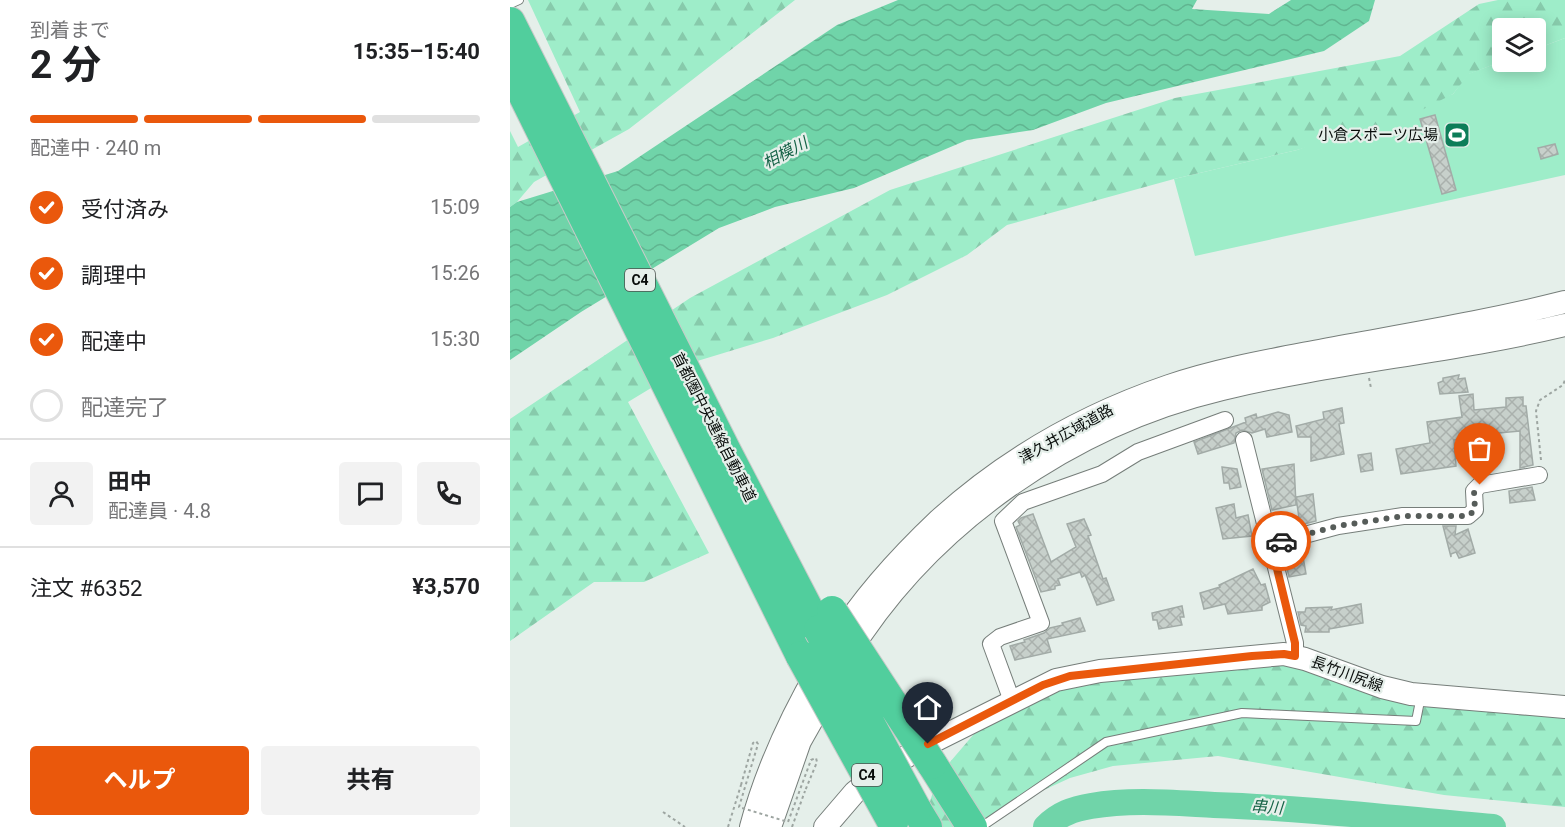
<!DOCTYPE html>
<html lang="ja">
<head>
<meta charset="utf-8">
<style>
	:root { --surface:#fff; --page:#f2f2f2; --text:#202124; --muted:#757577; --line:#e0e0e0; --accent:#ea580c }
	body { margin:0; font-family:Roboto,"Noto Sans JP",sans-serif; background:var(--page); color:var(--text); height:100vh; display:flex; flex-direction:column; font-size:22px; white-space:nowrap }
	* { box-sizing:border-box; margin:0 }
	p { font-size:20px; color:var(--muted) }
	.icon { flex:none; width:33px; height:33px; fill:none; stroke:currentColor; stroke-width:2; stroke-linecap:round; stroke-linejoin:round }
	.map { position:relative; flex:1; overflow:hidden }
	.drawer { display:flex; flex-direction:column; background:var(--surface); width:510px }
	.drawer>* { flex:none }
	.buttons { position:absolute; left:982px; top:18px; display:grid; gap:12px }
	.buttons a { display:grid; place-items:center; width:54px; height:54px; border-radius:6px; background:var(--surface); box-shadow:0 3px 15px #0003; font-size:30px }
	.pin { position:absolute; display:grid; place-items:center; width:51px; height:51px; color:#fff; margin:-62px -26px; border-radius:50% 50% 50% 0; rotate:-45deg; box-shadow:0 0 6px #0007 }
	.pin .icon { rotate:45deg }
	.courier { position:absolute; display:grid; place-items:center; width:60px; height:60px; margin:-30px; border:4px solid #ea580c; border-radius:50%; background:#fff; color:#222; box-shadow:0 2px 8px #0007 }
	.head em { font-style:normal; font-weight:700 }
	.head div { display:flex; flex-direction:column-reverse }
	.head { display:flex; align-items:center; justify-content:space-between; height:102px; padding:0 30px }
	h1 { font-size:39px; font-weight:700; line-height:45px }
	.bar { display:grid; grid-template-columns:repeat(4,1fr); gap:9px 6px; align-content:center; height:72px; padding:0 30px }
	.bar i { height:8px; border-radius:4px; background:var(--line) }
	.bar .selected { background:var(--accent) }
	.bar p { grid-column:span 4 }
	.line { display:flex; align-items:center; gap:15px; padding:0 30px; border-top:2px solid var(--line) }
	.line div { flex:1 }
	.round { display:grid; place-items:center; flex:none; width:63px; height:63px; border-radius:6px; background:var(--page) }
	ol { padding:0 30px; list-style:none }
	li { display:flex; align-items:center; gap:18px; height:66px }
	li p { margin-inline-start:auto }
	li .icon { padding:6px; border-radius:50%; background:var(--accent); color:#fff; stroke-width:4 }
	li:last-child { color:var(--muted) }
	li i { width:33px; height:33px; border:3px solid var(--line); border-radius:50% }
	.primary-button { display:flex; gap:12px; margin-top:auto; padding:12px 30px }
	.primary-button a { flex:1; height:69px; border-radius:6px; background:var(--accent); color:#fff; font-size:24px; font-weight:700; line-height:69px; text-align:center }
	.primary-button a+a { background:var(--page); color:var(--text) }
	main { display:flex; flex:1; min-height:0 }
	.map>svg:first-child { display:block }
</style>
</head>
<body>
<main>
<section class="drawer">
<div class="head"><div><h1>2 分</h1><p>到着まで</p></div><em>15:35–15:40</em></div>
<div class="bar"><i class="selected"></i><i class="selected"></i><i class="selected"></i><i></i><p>配達中 · 240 m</p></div>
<ol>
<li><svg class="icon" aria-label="check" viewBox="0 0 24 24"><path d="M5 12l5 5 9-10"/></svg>受付済み<p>15:09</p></li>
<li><svg class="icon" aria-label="check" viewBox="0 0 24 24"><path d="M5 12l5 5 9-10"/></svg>調理中<p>15:26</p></li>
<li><svg class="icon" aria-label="check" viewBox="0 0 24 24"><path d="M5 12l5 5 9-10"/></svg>配達中<p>15:30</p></li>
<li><i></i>配達完了</li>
</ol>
<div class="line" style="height:108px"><a class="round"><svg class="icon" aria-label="person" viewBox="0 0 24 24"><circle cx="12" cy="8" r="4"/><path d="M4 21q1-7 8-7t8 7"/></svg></a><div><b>田中</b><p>配達員 · 4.8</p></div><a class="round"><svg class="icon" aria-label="chat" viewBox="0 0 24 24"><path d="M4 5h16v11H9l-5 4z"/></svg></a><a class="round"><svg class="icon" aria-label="phone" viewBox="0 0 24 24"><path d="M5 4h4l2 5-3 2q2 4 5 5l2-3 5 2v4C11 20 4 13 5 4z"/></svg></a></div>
<div class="line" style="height:78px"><div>注文 #6352</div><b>¥3,570</b></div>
<div class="primary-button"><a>ヘルプ</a><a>共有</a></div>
</section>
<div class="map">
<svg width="1055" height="827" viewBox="0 0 1055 827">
	<defs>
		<pattern id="forest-firs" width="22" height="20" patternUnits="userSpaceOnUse" patternTransform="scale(1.5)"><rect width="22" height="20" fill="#9eedc9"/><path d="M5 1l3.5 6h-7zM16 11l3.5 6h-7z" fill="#87caab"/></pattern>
		<pattern id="water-waves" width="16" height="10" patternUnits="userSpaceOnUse" patternTransform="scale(1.5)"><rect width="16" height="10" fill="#70d4a9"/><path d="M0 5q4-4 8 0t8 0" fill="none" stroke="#60b590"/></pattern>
		<pattern id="building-cross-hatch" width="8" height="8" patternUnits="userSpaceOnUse" patternTransform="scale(1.5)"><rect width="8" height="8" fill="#c7d0cb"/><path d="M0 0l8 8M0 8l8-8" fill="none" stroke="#aab1ad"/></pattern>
	</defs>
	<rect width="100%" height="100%" fill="#e5efea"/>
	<path fill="#9eedc9" d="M1055,38V175L685,256L664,179L787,150L943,94L958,74L993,61L1026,62V49Z"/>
	<path fill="url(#forest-firs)" d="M18,0H285L119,129L24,182L7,202L0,207V131L8,147L70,112Z
		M988,0H1055V38L1026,49V28H993V61L959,74L943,94L890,121L787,150L664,179L497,225L457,255L377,295L263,338L184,362L118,402L199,553L134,582H84L0,641V419L180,298L380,190L665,98L890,56L969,4Z
		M780,662L886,698L1055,718V807L934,795L708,756L603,766L560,778L497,807L480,827H412L428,776L482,713L570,680Z"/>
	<path fill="url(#water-waves)" d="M388,0H687L682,9L759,14L781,0H865L859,21L814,51L596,103L523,130L457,140L344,188L265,207L209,228L71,312L0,360V207L7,202L108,171L327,25Z"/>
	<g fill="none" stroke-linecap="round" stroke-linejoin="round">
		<path stroke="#70d4a9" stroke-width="26" d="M536,827C549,814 563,809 581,806C621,799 664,803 704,805C797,808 890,819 983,827"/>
	</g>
	<path fill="url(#building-cross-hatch)" stroke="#a2aba7" stroke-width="1.5" d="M925,115L946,190L932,194L910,119Z
		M1045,144L1048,154L1031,159L1028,148Z
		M949,375L948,379L955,378L958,392L930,394L928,383L933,381V378Z
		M963,394L964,410L996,407V398L1013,397V406H1016L1023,465L1010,468V431L967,435V439L944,440L946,466L891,474L886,449L920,443L917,422L952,417L949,396Z
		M832,408L834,423L829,424L834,454L801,461V437H788L786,426L814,419L813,412Z
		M768,412L779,415L782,432L757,437L755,429L742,433L732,430L726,433L724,443L688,454L684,442L736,422L735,418L746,414L747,418Z
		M861,453L863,470L851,472L848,455Z
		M784,464L786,505L762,510L752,469Z
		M712,467L727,469L731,487L720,489L719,483H714Z
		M1022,487L1025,500L1000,503L999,491Z
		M803,494L806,521L790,525L786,497Z
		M724,504L726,518L738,515L742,536L713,539L706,508Z
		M523,514L541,562L566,547L557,524L574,519L581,535L578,536L593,579L596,578L604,600L587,605L575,575L572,577L570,572L548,579L550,585L545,586V589L531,592L506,527L510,525L508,521L511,518Z
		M933,526H946L945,535L958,529L965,553L949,558L946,552L941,554V557Z
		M792,551L796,574L779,577L774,555Z
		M743,569L751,585L755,584L760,602L752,606V610L718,614L715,604L694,609L690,593L710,587L709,585Z
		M851,604L853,623L819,629V632H795L796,626L791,625L788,612H795L796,608L822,607L821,610Z
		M672,606L674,617H670L672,625L649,629L647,620H643L642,613Z
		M570,618L575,631L537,639L541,652L505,660L500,646L515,642L514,640L534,633L540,628L553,625L552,623Z"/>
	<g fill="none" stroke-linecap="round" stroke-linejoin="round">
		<g stroke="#767e7a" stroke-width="10">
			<path id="service" d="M0,4L9,0
				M471,827L596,742L732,713L906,721L911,696"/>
		</g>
		<g stroke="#767e7a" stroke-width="18">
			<path id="minor" d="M734,440L785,643V656
				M761,544L828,526L893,516H958L965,510L964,491L970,485L1029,475
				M502,701L481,644L490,637L531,623L493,521L513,502L592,474L628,452L715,420"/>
		</g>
		<g stroke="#767e7a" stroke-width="24">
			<path id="secondary" d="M326,641C354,596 391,556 429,520C495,460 574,415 659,386C709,369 762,360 814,350C894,335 976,322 1055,302
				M337,656C419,523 561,425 712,389C825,362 942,352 1055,325
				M241,827C256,771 280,719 309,669
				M260,827L290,741L320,688
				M315,827L345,792L370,772L418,744L546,680L590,671L774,654L795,659L872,687L901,694L1055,707"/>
		</g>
		<g stroke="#c9cac9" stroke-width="32">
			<path id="motorway" d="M0,22L216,451L309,630
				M0,68L291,656
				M422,764L462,827
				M406,809L417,827"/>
		</g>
		<path stroke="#9da5a1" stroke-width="2" stroke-dasharray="3 3" stroke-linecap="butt" d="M859,378L861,388
			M1031,460L1026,411L1030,400L1053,385L1055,380
			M153,812L175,827
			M218,827L231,785
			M282,827L295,791"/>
		<use href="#service" stroke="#fff" stroke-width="8"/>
		<use href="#minor" stroke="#fff" stroke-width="16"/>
		<use href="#secondary" stroke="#fff" stroke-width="22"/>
		<use href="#motorway" stroke="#51ce9d" stroke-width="30"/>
		<g stroke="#c9cac9" stroke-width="32" stroke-linecap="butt">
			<path id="motorway-bridge" d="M322,611L422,764
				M309,630L406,809
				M291,656L383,823"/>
		</g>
		<path stroke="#9da5a1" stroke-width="2" stroke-dasharray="3 3" stroke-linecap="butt" d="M231,785L243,743L246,741L248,744L229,807L278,822L301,760L306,758L307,762L295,791"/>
		<use href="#motorway-bridge" stroke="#51ce9d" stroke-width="30"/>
	</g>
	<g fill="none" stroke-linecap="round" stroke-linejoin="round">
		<path stroke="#565c59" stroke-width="6" stroke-dasharray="0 10.8" d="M771,541L828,526L893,516H958L965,510L964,491L970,485"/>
		<path stroke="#ea580c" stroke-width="8" d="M418,744L533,685L560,676L742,656L774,654L785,656V643L761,544L771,541"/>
	</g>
	<defs>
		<g id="stadium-square" transform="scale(1.35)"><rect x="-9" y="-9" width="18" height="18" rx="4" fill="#0d7d59" stroke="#e5efea"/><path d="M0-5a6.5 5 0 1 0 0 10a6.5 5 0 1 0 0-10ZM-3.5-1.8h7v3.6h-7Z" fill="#fff"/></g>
	</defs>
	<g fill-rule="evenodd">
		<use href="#stadium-square" x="947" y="135"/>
	</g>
	<g text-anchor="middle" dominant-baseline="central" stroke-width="4.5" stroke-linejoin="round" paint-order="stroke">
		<g fill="#e5efea" stroke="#4b514e" stroke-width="1.5">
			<rect x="115" y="269" width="30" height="22" rx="4.5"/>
			<rect x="342" y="764" width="30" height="22" rx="4.5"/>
		</g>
		<g font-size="14" font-weight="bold" fill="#090d0b">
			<text x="130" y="280">C4</text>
			<text x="357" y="775">C4</text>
		</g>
		<g font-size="15" fill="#090d0b" stroke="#e5efea" text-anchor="end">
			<text x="928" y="135">小倉スポーツ広場</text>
		</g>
		<g font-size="15" fill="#090d0b" stroke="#e5efea">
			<text transform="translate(204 427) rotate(63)">首都圏中央連絡自動車道</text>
			<text transform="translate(556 434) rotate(-29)">津久井広域道路</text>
			<text transform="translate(837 674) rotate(20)">長竹川尻線</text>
		</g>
		<g font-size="16" font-style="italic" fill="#176448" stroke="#e5efea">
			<text transform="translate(275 153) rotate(-28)">相模川</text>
			<text transform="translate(757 807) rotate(4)">串川</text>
		</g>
	</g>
</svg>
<div class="buttons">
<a><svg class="icon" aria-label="layers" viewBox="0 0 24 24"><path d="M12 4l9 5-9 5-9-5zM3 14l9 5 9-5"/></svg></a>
</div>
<div class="pin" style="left:970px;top:485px;background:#ea580c"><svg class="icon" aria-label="bag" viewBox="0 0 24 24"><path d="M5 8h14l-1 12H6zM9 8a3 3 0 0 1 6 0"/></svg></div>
<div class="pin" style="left:418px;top:744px;background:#1f2937"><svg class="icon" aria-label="home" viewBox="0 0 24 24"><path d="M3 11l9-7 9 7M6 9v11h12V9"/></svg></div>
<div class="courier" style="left:771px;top:541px"><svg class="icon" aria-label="car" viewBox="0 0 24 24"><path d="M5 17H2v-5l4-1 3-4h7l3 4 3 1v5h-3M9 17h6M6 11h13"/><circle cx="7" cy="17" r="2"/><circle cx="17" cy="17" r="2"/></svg></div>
</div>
</main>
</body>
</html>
